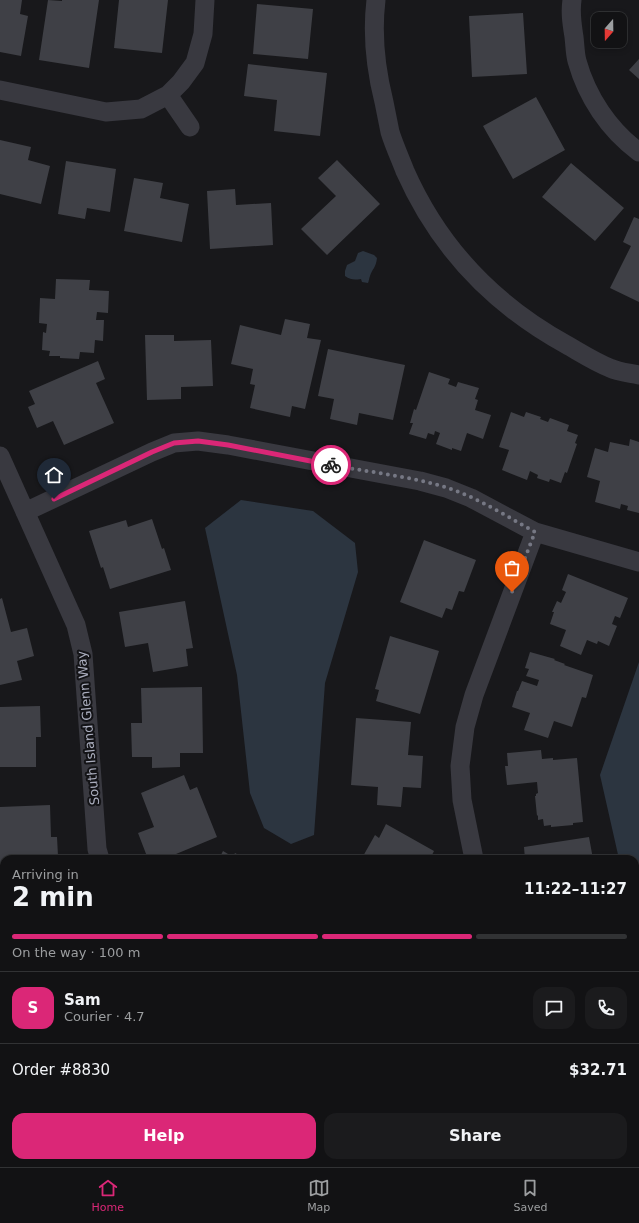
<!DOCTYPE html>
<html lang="en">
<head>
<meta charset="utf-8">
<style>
	:root { --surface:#121214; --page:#1b1b1d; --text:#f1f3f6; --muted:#9c9ea0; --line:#313234; --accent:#db2777 }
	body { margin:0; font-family:"DejaVu Sans",sans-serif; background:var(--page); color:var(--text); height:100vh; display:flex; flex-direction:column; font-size:15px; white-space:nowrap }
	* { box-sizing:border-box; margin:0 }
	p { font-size:13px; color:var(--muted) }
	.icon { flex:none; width:22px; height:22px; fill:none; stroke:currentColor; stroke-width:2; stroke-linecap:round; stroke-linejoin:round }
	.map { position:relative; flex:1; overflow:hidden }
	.details { position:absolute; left:0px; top:855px; width:639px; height:312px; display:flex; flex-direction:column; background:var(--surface); border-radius:12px 12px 0 0; box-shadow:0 2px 6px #0003,0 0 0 1px var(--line) }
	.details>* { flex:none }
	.needle { width:26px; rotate:200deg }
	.fabs { position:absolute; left:591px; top:12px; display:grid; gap:8px }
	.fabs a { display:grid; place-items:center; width:36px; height:36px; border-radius:8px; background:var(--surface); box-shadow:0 2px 6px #0003,0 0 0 1px var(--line); font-size:20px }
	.pin { position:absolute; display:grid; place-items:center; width:34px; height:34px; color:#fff; margin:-41px -17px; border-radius:50% 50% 50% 0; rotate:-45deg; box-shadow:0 0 4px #0007 }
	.pin .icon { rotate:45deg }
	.courier { position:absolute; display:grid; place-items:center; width:40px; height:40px; margin:-20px; border:3px solid #db2777; border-radius:50%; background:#fff; color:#222; box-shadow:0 1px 5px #0007 }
	.headline em { font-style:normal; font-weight:800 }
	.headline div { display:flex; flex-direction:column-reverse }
	.headline { display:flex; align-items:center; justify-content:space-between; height:68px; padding:0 12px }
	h1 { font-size:26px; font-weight:800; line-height:30px }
	.bar { display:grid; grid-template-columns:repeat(4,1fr); gap:6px 4px; align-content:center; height:48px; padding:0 12px }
	.bar i { height:5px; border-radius:3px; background:var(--line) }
	.bar .selected { background:var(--accent) }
	.bar p { grid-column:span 4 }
	.line { display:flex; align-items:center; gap:10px; padding:0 12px; border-top:1px solid var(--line) }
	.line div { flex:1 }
	.round { display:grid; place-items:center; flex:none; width:42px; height:42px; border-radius:12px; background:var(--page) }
	.primary-button { display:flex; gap:8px; margin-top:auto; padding:8px 12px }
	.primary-button a { flex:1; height:46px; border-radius:12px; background:var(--accent); color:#fff; font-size:16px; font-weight:800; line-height:46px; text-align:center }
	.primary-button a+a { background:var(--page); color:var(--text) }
	.menu { display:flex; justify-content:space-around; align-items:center; height:56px; border-top:1px solid var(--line); background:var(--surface); font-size:11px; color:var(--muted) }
	.menu a { display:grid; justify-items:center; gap:2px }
	.menu .selected { color:var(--accent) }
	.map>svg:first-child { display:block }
</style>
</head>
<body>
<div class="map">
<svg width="639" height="1167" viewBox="0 0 639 1167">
	<rect width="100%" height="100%" fill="#18181b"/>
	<path fill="#2c3540" d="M363,251L374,255L377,258C376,268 372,269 370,276C369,278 369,281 368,283L362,282L361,279C354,280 351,280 345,276V271L347,265L355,261L358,253Z
		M241,500L313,511L355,543L358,572L325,683L314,835L291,844L264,828L250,793L237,675L205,528Z
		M639,662V1118L635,1116V859H619L600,775Z"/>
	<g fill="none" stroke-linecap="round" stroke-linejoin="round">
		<path stroke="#2c3540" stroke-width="6" d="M0,1140L4,1141
			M60,1163L70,1167"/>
	</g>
	<path fill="#3f4046" d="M0,0H22L20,14L28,16L21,56L0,52Z
		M48,0L62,1V0H99L89,68L39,60Z
		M119,0H168L162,53L114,48Z
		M257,4L313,9L308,59L253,54Z
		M523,13L527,74L472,77L469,16Z
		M639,59V79L629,70Z
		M248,64L327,73L320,136L274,131L277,100L244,96Z
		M536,97L565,150L513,179L483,126Z
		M0,140L31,147L28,160L50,166L41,204L0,194Z
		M337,160L380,204L327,255L301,229L336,196L318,178Z
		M66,161L116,169L110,212L87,208L85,219L58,214Z
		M571,163L624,208L595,241L542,197Z
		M134,178L163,183L160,198L189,204L182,242L124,231Z
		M235,189L236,205L271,203L273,245L210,249L207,191Z
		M634,217L639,219V302L610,288L631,246L623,242Z
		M56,279L90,280L89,290L109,291L108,313L97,312L96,320H104L103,341L95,340L94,353L80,352L79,359L60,358V356H49L50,351L42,350L43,332L46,333L47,324L39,323L40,298L55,299Z
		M285,319L310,324L307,338L321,340L305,409L292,406L290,417L250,408L255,385L250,384L253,369L231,364L240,325L281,335Z
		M145,335H174V341L211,340L213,386L181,387V399L147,400Z
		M328,349L405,365L393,420L359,413L357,425L330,419L334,399L318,396Z
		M98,361L105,379L96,383L114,423L64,445L53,421L37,428L28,407L35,404L29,391Z
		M429,372L450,379L448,384L456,387L458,382L479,388L475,399L478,400L475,410L491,415L483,439L467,433L461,451L452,448V450L436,444L440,433L435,431L434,435L428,433L426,439L409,434L413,423H410L414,409L416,410Z
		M511,412L524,417L526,412L541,417L540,419L548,422L550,418L569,425L567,431L578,435L575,443L577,444L567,473L565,472L561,483L550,479L549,482L537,478L538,475L530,471L527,480L502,470L509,450L499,447Z
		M630,439L639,442V513L627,510L628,506L621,504L620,509L595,502L600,481L587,477L595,448L608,452L610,442L629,446Z
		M152,519L162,549L164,548L171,570L110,589L103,567L101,568L89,531L126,520L128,527Z
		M424,540L476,560L464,592L459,591L452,610L446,608L442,618L400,602Z
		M568,574L628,598L620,618L615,616L612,624L617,626L609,646L598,641L597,644L587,640L581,655L560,646L566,630L550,624L554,612H552L557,601L561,603L566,592L562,590Z
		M2,598L11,632L27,628L34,656L17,661L22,680L0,685V599Z
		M185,601L193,648L186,649L188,666L153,672L148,643L125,647L119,612Z
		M390,636L439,651L420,714L376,701L379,690L375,689Z
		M530,652L555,659L554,660L565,664L564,665L593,675L586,698L582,697L572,727L554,721L548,738L524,730L530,713L512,707L517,691H518L522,681L537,686L539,680L526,676L529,669L525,668Z
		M202,687L203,753H180V767L152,768V757H132L131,723H142L141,688Z
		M40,706L41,737H36V767H0V707Z
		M356,718L411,722L408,755L423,756L421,788L403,787L401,807L377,805L378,787L351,785Z
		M541,750L542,759L553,758V760L577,758L583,822L573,823V825L551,827V825L544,826L543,819L538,820V815L537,816L535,796H536V794L538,793L537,782L507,785L505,766H508L507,753Z
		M184,775L190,790L197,787L217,837L164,859H148L138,833L154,827L141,793Z
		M50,805L51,837H57L58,856L50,857L51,859H4V863H0V807Z
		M386,824L434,851L430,859H364L362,858L375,835L379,838Z
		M589,837L593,859H525L524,847Z
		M223,851L233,857L235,853L246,859H219Z
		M363,1163H428L426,1167H365L366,1165Z
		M438,1163H471L469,1167H436Z"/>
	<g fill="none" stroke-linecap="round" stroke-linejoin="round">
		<path stroke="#393940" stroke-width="19" d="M376,0C372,33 376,70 384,102C386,112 388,122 390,132C394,145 400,158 405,171C439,248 494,305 567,345C581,353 595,362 610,368C618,372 630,373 639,375
			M572,0C570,13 572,24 574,37C575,45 575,54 577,61C587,97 609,130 639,152
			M0,90L106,112L141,109L168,95
			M190,127L168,95L181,82L195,63L203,34L205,0
			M0,456L76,625L83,654L97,849L100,859
			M25,512L152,452L174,443L198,441L228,445L420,481L446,488L471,498L535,532L639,562
			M474,859L462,800L460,766L465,727L474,695L535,532
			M595,1163L610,1167"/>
	</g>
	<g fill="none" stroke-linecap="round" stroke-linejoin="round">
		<path stroke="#767884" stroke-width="4" stroke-dasharray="0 7.2" d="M331,465C369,472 408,476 445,487C477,497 506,516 535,532L512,592"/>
		<path stroke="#db2777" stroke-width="5" d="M54,499L152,452L174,443L198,441L228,445L331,465"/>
	</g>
	<g text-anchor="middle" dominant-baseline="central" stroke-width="4" stroke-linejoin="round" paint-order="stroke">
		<g font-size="13" fill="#a9acbc" stroke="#131316">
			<text transform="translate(88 728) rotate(-95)">South Island Glenn Way</text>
		</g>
	</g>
</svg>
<div class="fabs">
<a><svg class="needle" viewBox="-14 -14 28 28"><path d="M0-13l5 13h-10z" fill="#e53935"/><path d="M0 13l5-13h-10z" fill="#9c9ea0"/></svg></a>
</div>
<div class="pin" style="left:512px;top:592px;background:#ea580c"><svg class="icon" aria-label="bag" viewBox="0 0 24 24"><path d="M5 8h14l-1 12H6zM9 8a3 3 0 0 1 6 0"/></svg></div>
<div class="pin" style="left:54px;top:499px;background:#1f2937"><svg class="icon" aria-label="home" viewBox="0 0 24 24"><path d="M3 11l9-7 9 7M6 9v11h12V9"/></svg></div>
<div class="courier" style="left:331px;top:465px"><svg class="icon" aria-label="bike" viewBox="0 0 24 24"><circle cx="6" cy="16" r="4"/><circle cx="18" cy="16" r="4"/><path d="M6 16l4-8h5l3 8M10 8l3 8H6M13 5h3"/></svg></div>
<section class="details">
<div class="headline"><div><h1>2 min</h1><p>Arriving in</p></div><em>11:22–11:27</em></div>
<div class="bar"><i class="selected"></i><i class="selected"></i><i class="selected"></i><i></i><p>On the way · 100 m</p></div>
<div class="line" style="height:72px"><b class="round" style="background:var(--accent);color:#fff">S</b><div><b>Sam</b><p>Courier · 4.7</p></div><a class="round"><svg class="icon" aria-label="chat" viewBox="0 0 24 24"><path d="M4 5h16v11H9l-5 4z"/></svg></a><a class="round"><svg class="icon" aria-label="phone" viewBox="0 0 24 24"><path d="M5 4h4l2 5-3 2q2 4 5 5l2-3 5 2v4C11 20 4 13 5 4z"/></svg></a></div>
<div class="line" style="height:52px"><div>Order #8830</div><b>$32.71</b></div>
<div class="primary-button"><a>Help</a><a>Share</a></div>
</section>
</div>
<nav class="menu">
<a class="selected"><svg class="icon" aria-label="home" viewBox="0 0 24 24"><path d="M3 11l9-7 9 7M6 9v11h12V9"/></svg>Home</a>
<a><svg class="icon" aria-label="map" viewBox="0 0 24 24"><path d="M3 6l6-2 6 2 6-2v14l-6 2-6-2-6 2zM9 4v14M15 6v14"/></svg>Map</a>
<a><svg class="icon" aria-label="saved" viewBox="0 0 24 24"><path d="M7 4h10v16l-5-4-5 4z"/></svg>Saved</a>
</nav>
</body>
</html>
